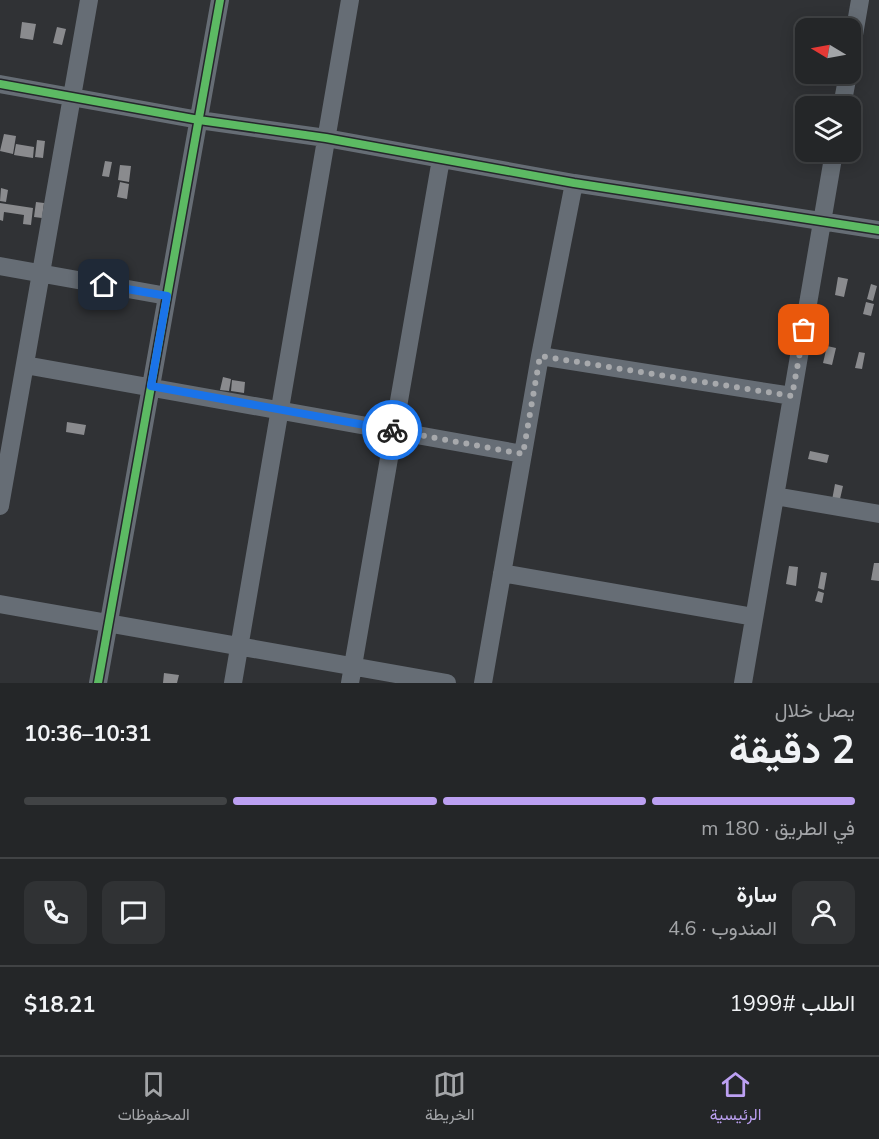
<!DOCTYPE html>
<html lang="ar">
<head>
<meta charset="utf-8">
<style>
	:root { --surface:#242628; --page:#303234; --text:#f1f3f6; --muted:#a3a5a8; --line:#414345; --accent:#bca0f2 }
	body { margin:0; font-family:"Nunito Sans",Vazirmatn,sans-serif; background:var(--page); color:var(--text); direction:rtl; height:100vh; display:flex; flex-direction:column; font-size:22px; white-space:nowrap }
	* { box-sizing:border-box; margin:0 }
	p { font-size:20px; color:var(--muted) }
	.icon { flex:none; width:33px; height:33px; fill:none; stroke:currentColor; stroke-width:2; stroke-linecap:round; stroke-linejoin:round }
	.map { position:relative; height:683px; overflow:hidden; direction:ltr }
	.details { display:flex; flex-direction:column; background:var(--surface); flex:1 }
	.details>* { flex:none }
	.needle { width:39px; rotate:280deg }
	.buttons { position:absolute; left:795px; top:18px; display:grid; gap:12px }
	.buttons a { display:grid; place-items:center; width:66px; height:66px; border-radius:12px; background:var(--surface); box-shadow:0 3px 15px #0003,0 0 0 2px var(--line); font-size:30px }
	.pin { position:absolute; display:grid; place-items:center; width:51px; height:51px; color:#fff; margin:-26px; border-radius:12px; box-shadow:0 3px 9px #0006 }
	.courier { position:absolute; display:grid; place-items:center; width:60px; height:60px; margin:-30px; border:4px solid #1a73e8; border-radius:50%; background:#fff; color:#222; box-shadow:0 2px 8px #0007 }
	.head em { font-style:normal; font-weight:700 }
	.head div { display:flex; flex-direction:column-reverse }
	.head { display:flex; align-items:center; justify-content:space-between; height:102px; padding:0 24px }
	h1 { font-size:39px; font-weight:700; line-height:45px }
	.bar { display:grid; grid-template-columns:repeat(4,1fr); gap:9px 6px; align-content:center; height:72px; padding:0 24px }
	.bar i { height:8px; border-radius:4px; background:var(--line) }
	.bar .selected { background:var(--accent) }
	.bar p { grid-column:span 4 }
	.line { display:flex; align-items:center; gap:15px; padding:0 24px; border-top:2px solid var(--line) }
	.line div { flex:1 }
	.round { display:grid; place-items:center; flex:none; width:63px; height:63px; border-radius:12px; background:var(--page) }
	.dock { display:flex; justify-content:space-around; align-items:center; height:84px; border-top:2px solid var(--line); background:var(--surface); font-size:16px; color:var(--muted) }
	.dock a { display:grid; justify-items:center; gap:3px }
	.dock .selected { color:var(--accent) }
	.map>svg:first-child { display:block }
</style>
</head>
<body>
<div class="map">
<svg width="879" height="683" viewBox="0 0 879 683">
	<rect width="100%" height="100%" fill="#303235"/>
	<path fill="#8a8b8e" d="M22,22L36,24L33,40L20,38Z
		M57,27L66,29L62,45L53,43Z
		M4,134L16,136L13,154L0,151Z
		M37,140L45,141L43,158L35,157Z
		M16,144L34,147L33,158L14,155Z
		M105,161L112,162L109,177L102,176Z
		M120,165L131,166L129,182L118,180Z
		M120,182L129,184L127,199L117,197Z
		M1,188L8,190L6,202L0,201Z
		M36,202L44,203L42,218L34,217Z
		M0,203L33,208L31,225L23,224L24,215L4,212L3,221L0,220Z
		M838,277L848,279L844,297L835,295Z
		M871,284L877,286L873,301L867,299Z
		M866,302L874,304L871,316L863,314Z
		M827,346L836,348L832,365L823,363Z
		M859,352L865,353L862,369L855,368Z
		M223,377L231,379L229,391L220,390Z
		M232,380L245,382L244,393L231,391Z
		M67,422L86,425L84,435L66,432Z
		M810,451L829,455L827,463L808,459Z
		M835,484L843,486L837,512L830,511Z
		M874,563H879V581L871,580Z
		M789,566L798,567L796,586L786,584Z
		M821,572L827,573L824,590L818,588Z
		M818,591L824,593L822,603L815,601Z
		M164,673L179,675L177,683H163Z"/>
	<g fill="none" stroke-linecap="round" stroke-linejoin="round">
		<path stroke="#666d75" stroke-width="18" d="M850,58L860,0
			M0,84L199,120L326,138L574,183L879,230
			M842,106L848,74
			M0,266L167,296
			M540,356L792,396
			M25,365L523,454
			M775,496L879,514
			M0,506L89,0
			M502,573L754,617
			M0,604L447,683
			M98,683L220,0
			M233,683L350,0
			M350,683L441,159
			M483,683L540,356L574,183
			M743,683L834,152"/>
		<g stroke="#25272c" stroke-width="11">
			<path id="cycleway" d="M0,84L199,120L326,138L574,183L879,230
				M98,683L220,0"/>
		</g>
		<use href="#cycleway" stroke="#5cba63" stroke-width="8"/>
	</g>
	<g fill="none" stroke-linecap="round" stroke-linejoin="round">
		<path stroke="#a7a9ac" stroke-width="6" stroke-dasharray="0 10.8" d="M392,430L523,454L540,356L792,396L804,330"/>
		<path stroke="#1a73e8" stroke-width="8" d="M104,285L167,296L151,386L392,430"/>
	</g>
</svg>
<div class="buttons">
<a><svg class="needle" viewBox="-14 -14 28 28"><path d="M0-13l5 13h-10z" fill="#e53935"/><path d="M0 13l5-13h-10z" fill="#a3a5a8"/></svg></a>
<a><svg class="icon" aria-label="layers" viewBox="0 0 24 24"><path d="M12 4l9 5-9 5-9-5zM3 14l9 5 9-5"/></svg></a>
</div>
<div class="pin" style="left:804px;top:330px;background:#ea580c"><svg class="icon" aria-label="bag" viewBox="0 0 24 24"><path d="M5 8h14l-1 12H6zM9 8a3 3 0 0 1 6 0"/></svg></div>
<div class="pin" style="left:104px;top:285px;background:#1f2937"><svg class="icon" aria-label="home" viewBox="0 0 24 24"><path d="M3 11l9-7 9 7M6 9v11h12V9"/></svg></div>
<div class="courier" style="left:392px;top:430px"><svg class="icon" aria-label="bike" viewBox="0 0 24 24"><circle cx="6" cy="16" r="4"/><circle cx="18" cy="16" r="4"/><path d="M6 16l4-8h5l3 8M10 8l3 8H6M13 5h3"/></svg></div>
</div>
<section class="details">
<div class="head"><div><h1>2 دقيقة</h1><p>يصل خلال</p></div><em>10:31–10:36</em></div>
<div class="bar"><i class="selected"></i><i class="selected"></i><i class="selected"></i><i></i><p>في الطريق · 180 m</p></div>
<div class="line" style="height:108px"><a class="round"><svg class="icon" aria-label="person" viewBox="0 0 24 24"><circle cx="12" cy="8" r="4"/><path d="M4 21q1-7 8-7t8 7"/></svg></a><div><b>سارة</b><p>المندوب · 4.6</p></div><a class="round"><svg class="icon" aria-label="chat" viewBox="0 0 24 24"><path d="M4 5h16v11H9l-5 4z"/></svg></a><a class="round"><svg class="icon" aria-label="phone" viewBox="0 0 24 24"><path d="M5 4h4l2 5-3 2q2 4 5 5l2-3 5 2v4C11 20 4 13 5 4z"/></svg></a></div>
<div class="line" style="height:78px"><div>الطلب #1999</div><b>$18.21</b></div>
</section>
<nav class="dock">
<a class="selected"><svg class="icon" aria-label="home" viewBox="0 0 24 24"><path d="M3 11l9-7 9 7M6 9v11h12V9"/></svg>الرئيسية</a>
<a><svg class="icon" aria-label="map" viewBox="0 0 24 24"><path d="M3 6l6-2 6 2 6-2v14l-6 2-6-2-6 2zM9 4v14M15 6v14"/></svg>الخريطة</a>
<a><svg class="icon" aria-label="saved" viewBox="0 0 24 24"><path d="M7 4h10v16l-5-4-5 4z"/></svg>المحفوظات</a>
</nav>
</body>
</html>
